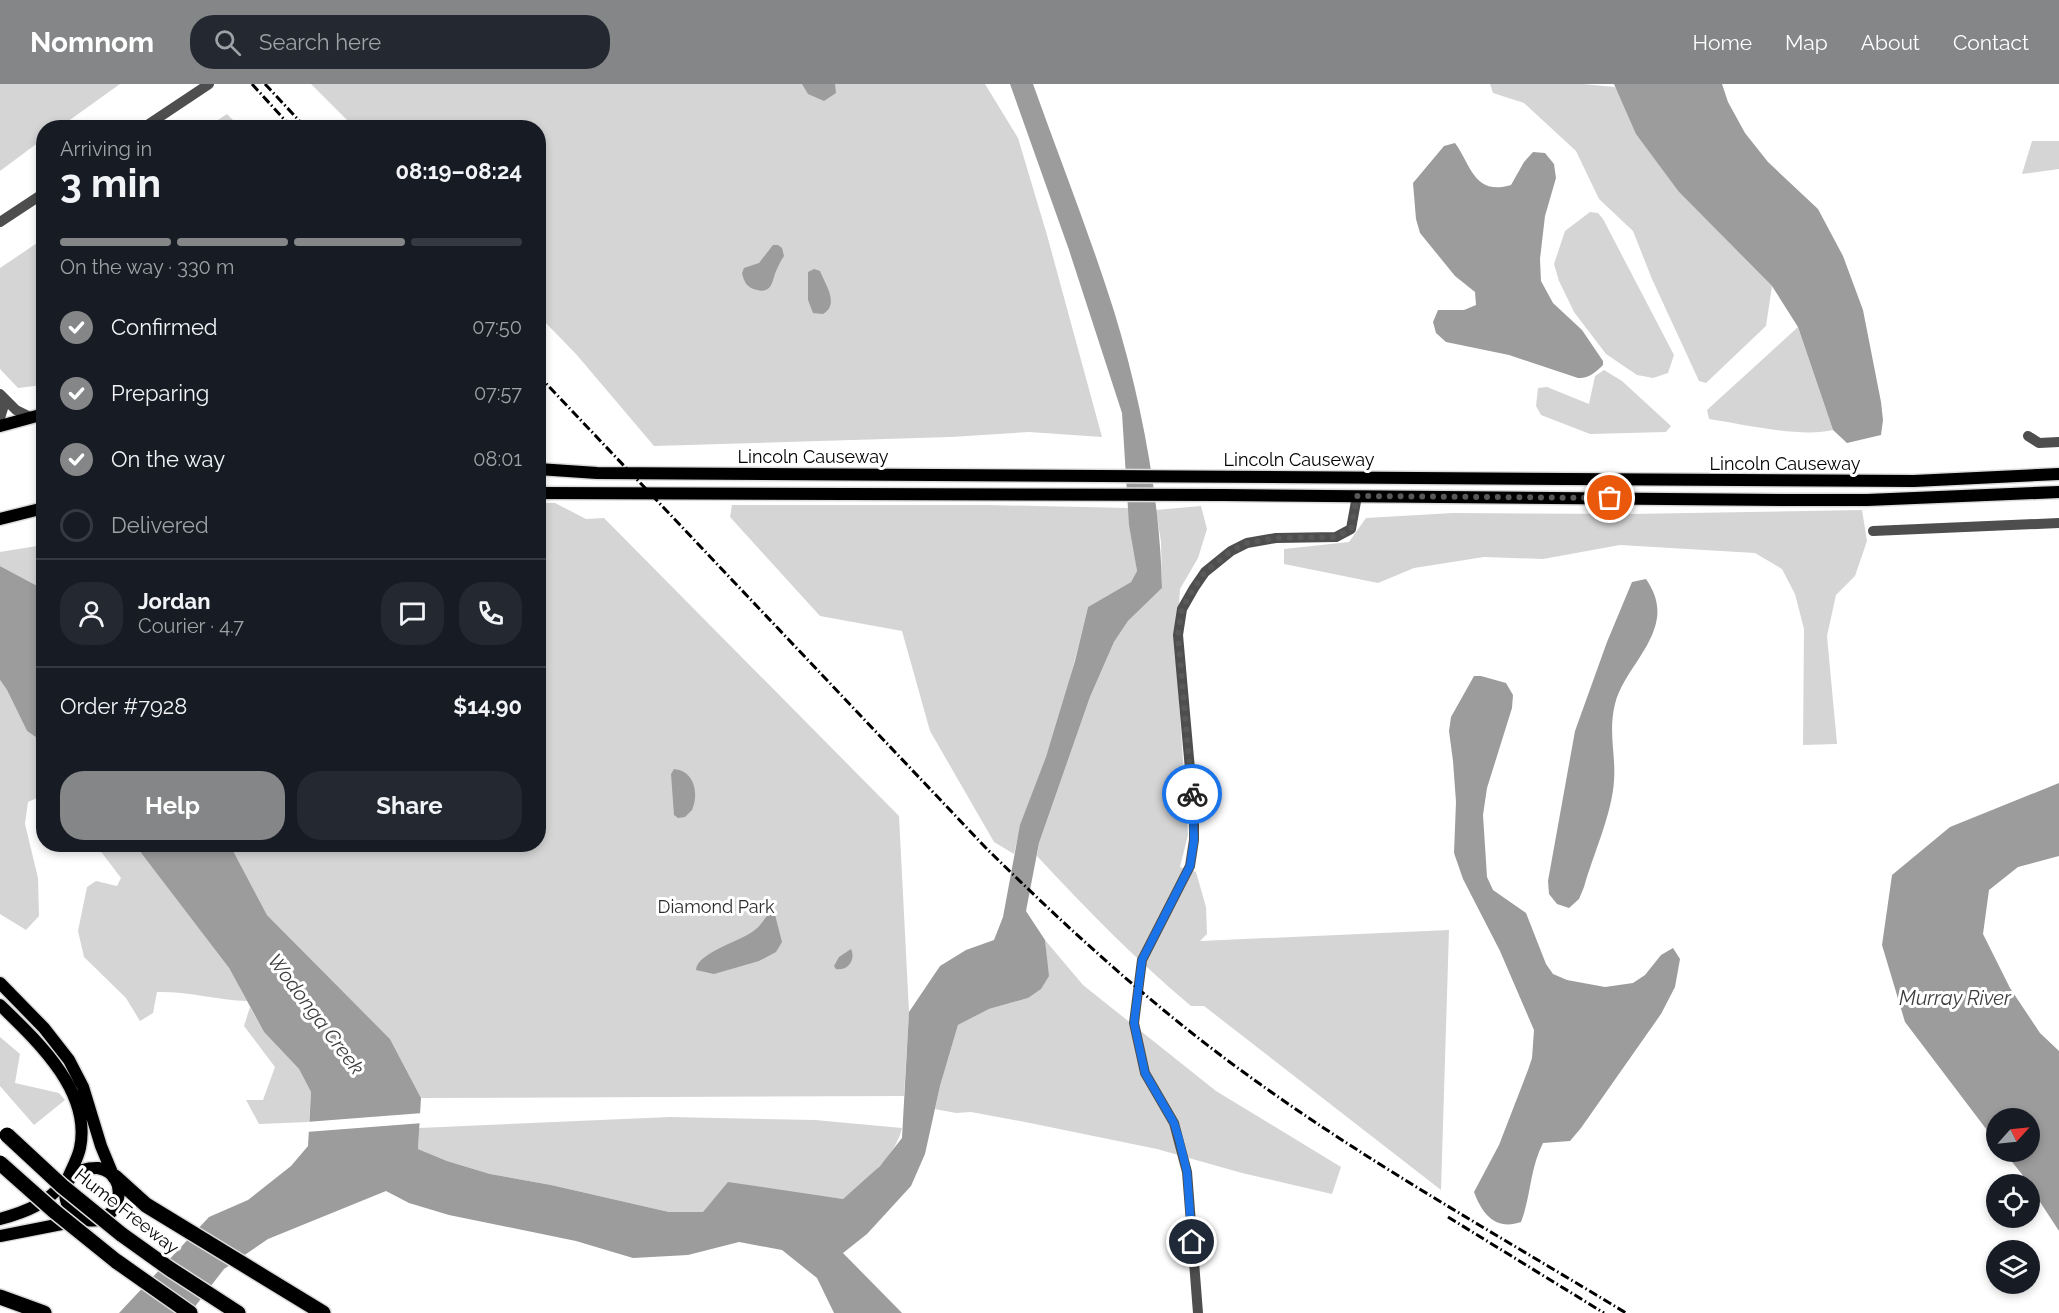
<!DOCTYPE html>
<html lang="en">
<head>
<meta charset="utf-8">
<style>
	:root { --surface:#171b24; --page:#242831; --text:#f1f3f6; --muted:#9ea1a6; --line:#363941; --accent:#858687 }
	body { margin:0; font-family:Raleway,sans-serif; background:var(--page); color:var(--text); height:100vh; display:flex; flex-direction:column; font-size:22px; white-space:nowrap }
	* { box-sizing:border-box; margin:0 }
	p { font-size:20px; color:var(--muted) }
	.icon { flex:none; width:33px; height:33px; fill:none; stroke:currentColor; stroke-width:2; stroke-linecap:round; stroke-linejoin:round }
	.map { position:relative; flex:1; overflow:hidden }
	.details { position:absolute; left:36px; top:36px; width:510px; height:732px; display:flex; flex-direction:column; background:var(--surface); border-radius:24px; box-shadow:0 3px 9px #0003 }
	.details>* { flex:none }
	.needle { width:39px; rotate:63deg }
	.tools { position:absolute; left:1986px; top:1024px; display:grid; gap:12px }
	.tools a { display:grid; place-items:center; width:54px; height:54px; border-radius:50%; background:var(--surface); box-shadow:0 3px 9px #0003; font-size:30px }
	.pin { position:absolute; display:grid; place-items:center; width:51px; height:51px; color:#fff; margin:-26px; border:3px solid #fff; border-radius:50%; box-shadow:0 2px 6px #0007 }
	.courier { position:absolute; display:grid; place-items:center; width:60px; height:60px; margin:-30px; border:4px solid #1a73e8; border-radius:50%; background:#fff; color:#222; box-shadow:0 2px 8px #0007 }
	.overview em { font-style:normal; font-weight:700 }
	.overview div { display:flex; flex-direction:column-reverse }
	.overview { display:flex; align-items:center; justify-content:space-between; height:102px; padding:0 24px }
	h1 { font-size:39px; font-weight:700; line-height:45px }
	.bar { display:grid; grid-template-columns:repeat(4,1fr); gap:9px 6px; align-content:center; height:72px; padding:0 24px }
	.bar i { height:8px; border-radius:4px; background:var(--line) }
	.bar .selected { background:var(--accent) }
	.bar p { grid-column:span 4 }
	.line { display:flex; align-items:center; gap:15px; padding:0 24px; border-top:2px solid var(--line) }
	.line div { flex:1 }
	.round { display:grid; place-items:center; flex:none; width:63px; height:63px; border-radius:24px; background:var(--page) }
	ol { padding:0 24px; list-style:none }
	li { display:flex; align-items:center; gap:18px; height:66px }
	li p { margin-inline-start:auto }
	li .icon { padding:6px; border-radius:50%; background:var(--accent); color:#fff; stroke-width:4 }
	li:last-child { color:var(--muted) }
	li i { width:33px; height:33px; border:3px solid var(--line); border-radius:50% }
	.cta { display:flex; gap:12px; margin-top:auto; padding:12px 24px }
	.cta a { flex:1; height:69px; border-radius:24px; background:var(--accent); color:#fff; font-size:24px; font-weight:700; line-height:69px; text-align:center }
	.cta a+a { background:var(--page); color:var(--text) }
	header { display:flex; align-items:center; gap:36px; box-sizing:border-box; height:84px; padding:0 30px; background:var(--accent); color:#fff }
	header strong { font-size:28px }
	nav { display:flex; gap:33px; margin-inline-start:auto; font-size:21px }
	.search { width:420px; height:54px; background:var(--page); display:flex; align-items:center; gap:15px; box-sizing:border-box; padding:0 21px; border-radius:24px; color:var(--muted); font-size:22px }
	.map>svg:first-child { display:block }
</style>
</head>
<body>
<header>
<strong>Nomnom</strong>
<div class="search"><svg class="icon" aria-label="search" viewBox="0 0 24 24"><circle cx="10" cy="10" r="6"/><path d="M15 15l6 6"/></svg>Search here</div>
<nav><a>Home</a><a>Map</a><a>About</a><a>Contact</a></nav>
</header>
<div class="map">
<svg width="2059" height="1229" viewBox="0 0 2059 1229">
	<rect width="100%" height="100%" fill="#fff"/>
	<path fill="#d5d5d5" d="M0,0H120L60,43L44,44L43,55L0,87Z
		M311,0H985L1018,54L1047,151L1102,353L1029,348L951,353L654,362L576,270L539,232L538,44L354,43Z
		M1490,0H1583L1615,3L1679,108L1772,202L1766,242L1706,299L1699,297L1652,195L1633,147L1599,115L1576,67L1524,19L1493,9Z
		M227,30L240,43H207Z
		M2032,57H2059V85L2022,90Z
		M1590,128L1598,129L1603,135L1674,271L1668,289L1653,294L1637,291L1606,270L1574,228L1559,197L1554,180L1565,147Z
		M43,155V301L18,304L0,285V184Z
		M1798,243L1833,346C1802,354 1742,340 1709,335L1707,326Z
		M1604,286L1622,297L1671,342L1666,348L1590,350L1541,331L1536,322L1538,304L1547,303L1589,320L1595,292Z
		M539,419H555L586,435L604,434L899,732L909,928L904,1012L421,1014L390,955L267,831L230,761L538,760Z
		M732,421H987L1128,424L1137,487L1131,498L1088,523C1076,573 1063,625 1046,674C1035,706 1021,736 1014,770L994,758L930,647L902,547L820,532L730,433Z
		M1201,422L1207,445L1198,474L1180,505L1176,571L1188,751L1180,783L1196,788L1206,823L1207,850L1200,857L1449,846L1441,1106L1204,922H1191C1136,876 1086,825 1037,772L1039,759L1090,613L1114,558L1128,537L1162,504L1161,458L1156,426Z
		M1862,426L1867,457L1855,492L1836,511L1827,552L1837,660L1803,661L1804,545L1795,510L1782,485L1755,469L1620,461L1543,475L1484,473L1414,484L1378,499L1284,480V465L1349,458L1366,434L1453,429L1629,430Z
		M43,461V505L0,482V468Z
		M0,596L7,606L27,647L43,658V716L39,713L28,718L25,740L38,794L39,832L26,846L0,830Z
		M96,761H135L229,884L247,917C217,916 187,907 157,908L153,929L140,937L126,914L84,873L78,847L87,803L96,797L117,802L121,794Z
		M1045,856L1083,901L1216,1007L1341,1083L1332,1110L1242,1089L1157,1065L1025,1038L971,1028L956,1029L935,1025L940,1002L958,941L989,925L1028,914L1048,891Z
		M250,923L264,948L299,985L311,1008L309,1038L259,1040L246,1016H263L275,983L244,942Z
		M0,953L20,970L15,999L59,1009L65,1016L34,1041L0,1002Z
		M670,1033L815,1036L902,1044C895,1074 866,1095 843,1115L804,1110L704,1128H669L551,1101L490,1090L447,1077L418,1065L419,1044Z"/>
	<path fill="#9c9c9c" d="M802,0H835L836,9L824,17L808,10Z
		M1010,0H1033C1060,76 1090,151 1114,227C1141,315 1160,413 1162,504L1128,537L1114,558L1090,613L1039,759L1026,827L1045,856L1049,892L1041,905L1028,914L989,925L958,941L940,1002L925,1070L911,1102L867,1150L843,1169L902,1229H834L817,1194L782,1166L739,1158L688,1171L633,1174L576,1157L449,1131L409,1119L386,1107L268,1155L224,1185L190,1229H119L209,1133L248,1116L291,1082L308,1062L311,1008L299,985L264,948L229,884L135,761H230L267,831L390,955L421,1014L418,1065L447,1077L490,1090L551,1101L669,1128H703L728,1098L843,1115L880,1082L902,1054L909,928L940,882L966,866L994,856L1003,833L1020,741L1046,673L1075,577L1088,523L1131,498L1137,487L1129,441L1122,329L1069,166Z
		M1614,0H1722L1728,18L1745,49L1768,78L1818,125L1843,172L1863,226L1881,318L1883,336L1881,351L1847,359L1833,346L1798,243L1772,202L1679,108L1636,50Z
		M1455,59C1471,81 1474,112 1511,101L1524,78L1533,68L1545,69L1554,80L1556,94L1545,132L1540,175L1541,197L1553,219L1582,246L1603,277V281C1596,288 1588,295 1578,294L1509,271L1446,258L1436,249L1433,238L1438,226H1464L1476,221L1475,208L1455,192L1420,149L1416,135L1413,99L1444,62Z
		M773,161H778L782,164L784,172C781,176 779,181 777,185C772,194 774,210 757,206C747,204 744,198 742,189L744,184L759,179Z
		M814,185L820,187C825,200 840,220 823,230L813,229L808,216V188Z
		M0,482L43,505V658L27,647L7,606L0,596Z
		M1646,495C1654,507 1659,519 1657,534C1652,566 1623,589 1615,620C1608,648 1616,670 1614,697C1612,730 1593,771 1584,803L1579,815L1569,824L1557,820L1549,810L1548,797L1575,647L1607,558L1632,498Z
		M1474,592H1481L1506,599L1513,611L1512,624L1487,704L1483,731L1487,793L1493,806L1526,829L1546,880L1553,890L1567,896L1605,903L1633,899L1645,891L1661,871L1673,864L1680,875L1675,903L1661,930L1581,1044L1570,1057L1543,1059C1530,1084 1531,1112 1521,1138C1496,1147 1482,1130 1474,1108L1499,1061L1528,986L1532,974L1534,946L1500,867L1463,795L1454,769L1456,718L1453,677L1449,647L1451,633Z
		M674,685C695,687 699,710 692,726L685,733L678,734L674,731L671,690Z
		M2059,699V772L2018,783L1989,806L1983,850L2010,904L2040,949L2059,967V1147L2021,1089L2004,1068H2030V1035H1996V1058L1905,938L1882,861L1892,791L1950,743Z
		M773,823L782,858L776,868L759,877L714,890L696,886C697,868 743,857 756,845C762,840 768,830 773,823Z
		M851,865C856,876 848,887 836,885L834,882L839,873Z"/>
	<path fill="#fff" d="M423,1029V1039L306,1048V1038Z"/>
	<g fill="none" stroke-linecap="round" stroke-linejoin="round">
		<g stroke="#dbdbdb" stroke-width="15">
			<path id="major" d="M0,342L44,330
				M538,385L597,389L1914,397L2059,390
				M538,409L1223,411L1791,416H1867L2059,408
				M0,435L44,424
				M0,899L44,944L69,976L83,1003L101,1062L113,1091
				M0,921C36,956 92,1007 80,1064C78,1074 72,1084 68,1094
				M98,1084C132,1090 121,1142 87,1136C60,1132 52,1083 98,1084Z
				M0,1135C29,1127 45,1120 66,1097
				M0,1152L72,1138"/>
		</g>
		<g stroke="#dbdbdb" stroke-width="18">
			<path id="highway" d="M115,1093L146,1121L323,1229
				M121,1150L170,1185L238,1229
				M116,1177L190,1229
				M0,1213L44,1229"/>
		</g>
		<path stroke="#4e4e4e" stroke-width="10" d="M143,44L209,0
			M0,138L44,109
			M0,310L16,326L30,333
			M0,334L4,321L2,312
			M2028,352L2039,359L2059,358
			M1873,447L2059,439
			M1198,1229L1187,1088L1174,1039L1145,989L1134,939L1142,876L1190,782L1194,756V730L1178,551L1182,525L1194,504L1205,488L1231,467L1247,459L1276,454L1336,453L1351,445L1357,412"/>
		<use href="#major" stroke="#000" stroke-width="12"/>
		<use href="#highway" stroke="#000" stroke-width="15"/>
		<path stroke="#000" stroke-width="3" stroke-dasharray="9 3 1.5 3" stroke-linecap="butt" d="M252,0L292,44
			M265,0L306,44
			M538,291L985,763C1071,848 1161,930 1260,1000C1377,1084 1503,1154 1626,1229
			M1448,1133L1604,1229"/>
		<g stroke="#dbdbdb" stroke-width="18" stroke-linecap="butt">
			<path id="highway-bridge" d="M7,1051L62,1102L121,1150
				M0,1079L54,1127L116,1177"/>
		</g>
		<use href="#highway-bridge" stroke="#000" stroke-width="15"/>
	</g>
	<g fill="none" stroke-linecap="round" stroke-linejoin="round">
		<path stroke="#595959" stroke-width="6" stroke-dasharray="0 10.8" d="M1192,710L1178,551L1182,525L1194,504L1205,488L1231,467L1247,459L1276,454L1336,453L1351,445L1357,412L1610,414"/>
		<path stroke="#1a73e8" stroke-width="8" d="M1192,710L1194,756L1190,782L1142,876L1134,939L1145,989L1174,1039L1179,1055L1187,1088L1192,1158"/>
	</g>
	<g text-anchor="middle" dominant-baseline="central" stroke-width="6" stroke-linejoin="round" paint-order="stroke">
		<g font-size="18" fill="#000" stroke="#fff">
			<text x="813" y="372">Lincoln Causeway</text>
			<text x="1299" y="375">Lincoln Causeway</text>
			<text x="1785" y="379">Lincoln Causeway</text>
			<text transform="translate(127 1127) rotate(38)">Hume Freeway</text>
		</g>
		<g font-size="18" fill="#2c2c2c" stroke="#fff">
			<text x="716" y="822">Diamond Park</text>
		</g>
		<g font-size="20" font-style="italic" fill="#3d3d3d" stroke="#fff">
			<text x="1955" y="914">Murray River</text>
			<text transform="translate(316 930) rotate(53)">Wodonga Creek</text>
		</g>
	</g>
</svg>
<div class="tools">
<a><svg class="needle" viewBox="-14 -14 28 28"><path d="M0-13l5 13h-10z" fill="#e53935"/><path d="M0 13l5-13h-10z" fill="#9ea1a6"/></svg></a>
<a><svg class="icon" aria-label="locate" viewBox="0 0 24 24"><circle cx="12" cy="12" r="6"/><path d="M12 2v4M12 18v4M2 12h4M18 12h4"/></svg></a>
<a><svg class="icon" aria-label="layers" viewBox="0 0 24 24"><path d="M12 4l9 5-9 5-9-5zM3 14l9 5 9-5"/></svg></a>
</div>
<div class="pin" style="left:1610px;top:414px;background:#ea580c"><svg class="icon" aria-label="bag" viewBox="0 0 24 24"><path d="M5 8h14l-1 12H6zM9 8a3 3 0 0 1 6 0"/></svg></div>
<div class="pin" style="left:1192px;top:1158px;background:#1f2937"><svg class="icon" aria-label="home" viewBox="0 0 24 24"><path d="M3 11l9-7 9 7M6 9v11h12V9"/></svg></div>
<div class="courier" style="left:1192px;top:710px"><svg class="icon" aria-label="bike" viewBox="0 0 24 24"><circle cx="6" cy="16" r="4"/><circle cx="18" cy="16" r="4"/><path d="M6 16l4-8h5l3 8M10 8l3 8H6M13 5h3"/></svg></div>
<section class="details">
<div class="overview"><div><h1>3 min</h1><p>Arriving in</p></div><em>08:19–08:24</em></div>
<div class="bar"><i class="selected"></i><i class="selected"></i><i class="selected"></i><i></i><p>On the way · 330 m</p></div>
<ol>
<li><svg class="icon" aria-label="check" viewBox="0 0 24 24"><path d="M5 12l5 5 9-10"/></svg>Confirmed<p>07:50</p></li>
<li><svg class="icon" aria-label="check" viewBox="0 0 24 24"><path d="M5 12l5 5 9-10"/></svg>Preparing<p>07:57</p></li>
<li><svg class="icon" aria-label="check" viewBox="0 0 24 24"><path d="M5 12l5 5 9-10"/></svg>On the way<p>08:01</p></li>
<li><i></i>Delivered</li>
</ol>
<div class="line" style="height:108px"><a class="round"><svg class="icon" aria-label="person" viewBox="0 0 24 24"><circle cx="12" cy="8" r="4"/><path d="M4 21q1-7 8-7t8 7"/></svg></a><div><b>Jordan</b><p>Courier · 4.7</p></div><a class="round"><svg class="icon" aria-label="chat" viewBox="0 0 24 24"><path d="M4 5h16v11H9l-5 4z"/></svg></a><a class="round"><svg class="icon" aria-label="phone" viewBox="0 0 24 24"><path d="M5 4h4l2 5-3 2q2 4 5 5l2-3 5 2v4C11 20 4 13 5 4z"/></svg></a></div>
<div class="line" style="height:78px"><div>Order #7928</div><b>$14.90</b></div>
<div class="cta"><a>Help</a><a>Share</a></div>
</section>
</div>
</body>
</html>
